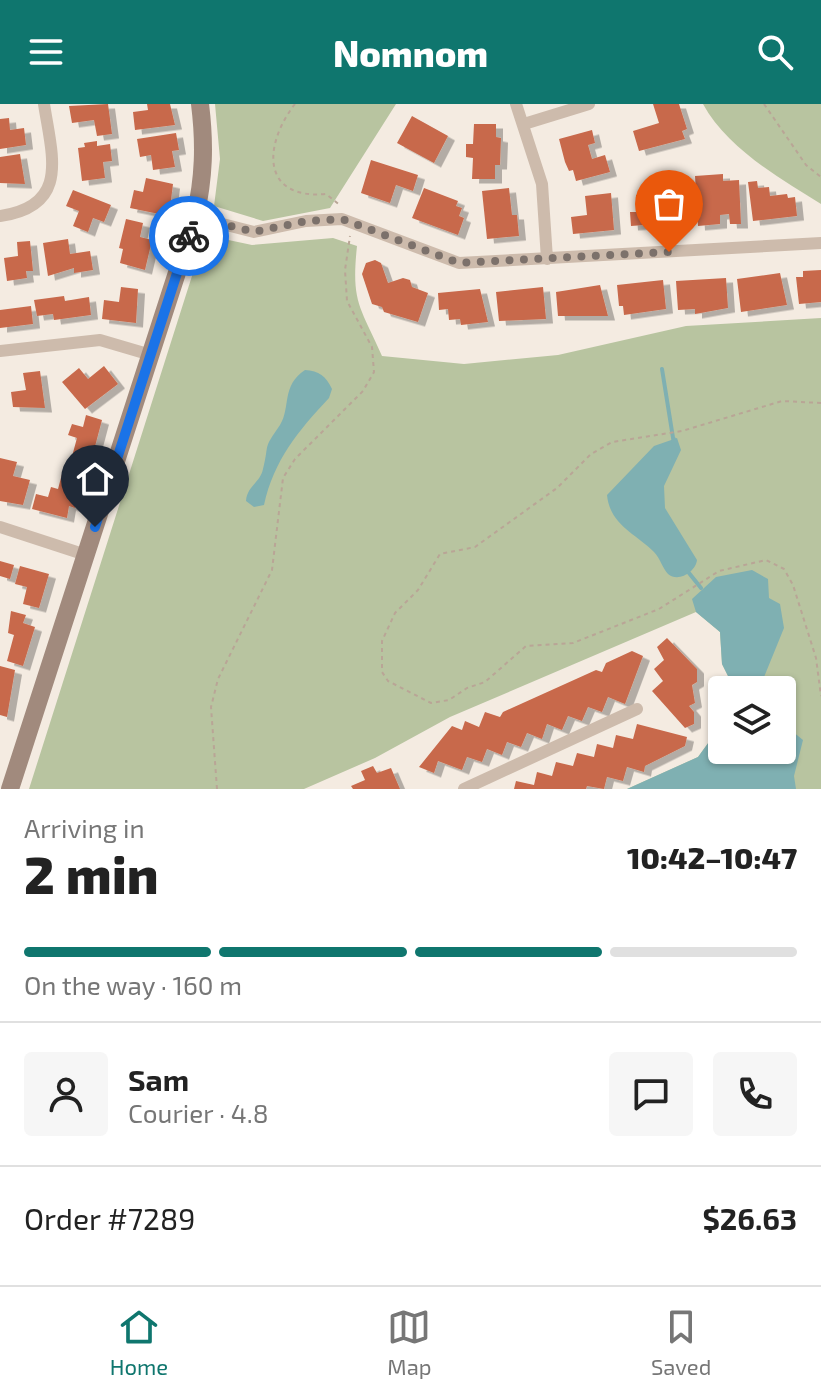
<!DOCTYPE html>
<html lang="en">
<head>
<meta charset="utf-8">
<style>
	:root { --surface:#fff; --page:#f6f6f6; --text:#222; --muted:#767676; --line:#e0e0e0; --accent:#0f766e }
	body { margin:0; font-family:"Exo 2",sans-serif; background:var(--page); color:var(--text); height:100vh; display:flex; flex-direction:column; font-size:30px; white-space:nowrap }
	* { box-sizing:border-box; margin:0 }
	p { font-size:26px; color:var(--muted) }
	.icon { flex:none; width:44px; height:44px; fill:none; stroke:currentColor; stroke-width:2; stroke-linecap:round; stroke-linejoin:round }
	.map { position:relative; height:685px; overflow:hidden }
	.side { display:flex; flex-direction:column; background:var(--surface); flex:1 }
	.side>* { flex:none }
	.fabs { position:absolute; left:708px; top:572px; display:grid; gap:16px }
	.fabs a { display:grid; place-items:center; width:88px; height:88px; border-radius:8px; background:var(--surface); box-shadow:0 2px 6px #0004; font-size:40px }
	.pin { position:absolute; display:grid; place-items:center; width:68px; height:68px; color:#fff; margin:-82px -34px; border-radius:50% 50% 50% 0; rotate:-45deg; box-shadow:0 0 8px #0007 }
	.pin .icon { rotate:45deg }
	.courier { position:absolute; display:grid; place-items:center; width:80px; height:80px; margin:-40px; border:6px solid #1a73e8; border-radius:50%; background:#fff; color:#222; box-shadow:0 2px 10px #0007 }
	.headline em { font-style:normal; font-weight:800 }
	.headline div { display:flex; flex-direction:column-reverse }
	.headline { display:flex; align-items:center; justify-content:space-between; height:136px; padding:0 24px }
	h1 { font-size:52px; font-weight:800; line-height:60px }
	.bar { display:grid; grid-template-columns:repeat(4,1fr); gap:12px 8px; align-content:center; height:96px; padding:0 24px }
	.bar i { height:10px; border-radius:6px; background:var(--line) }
	.bar .on { background:var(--accent) }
	.bar p { grid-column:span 4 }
	.line { display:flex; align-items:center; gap:20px; padding:0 24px; border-top:2px solid var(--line) }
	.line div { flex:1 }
	.round { display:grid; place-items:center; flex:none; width:84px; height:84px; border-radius:8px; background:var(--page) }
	header { display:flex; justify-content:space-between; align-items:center; height:104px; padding:0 24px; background:var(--accent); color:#fff; font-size:36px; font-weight:800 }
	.tabs { display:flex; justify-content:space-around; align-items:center; height:112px; border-top:2px solid var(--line); background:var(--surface); font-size:22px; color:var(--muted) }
	.tabs a { display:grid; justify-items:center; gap:4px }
	.tabs .on { color:var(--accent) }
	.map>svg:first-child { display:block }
</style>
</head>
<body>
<header><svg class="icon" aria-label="menu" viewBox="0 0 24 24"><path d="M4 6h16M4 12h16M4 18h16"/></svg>Nomnom<svg class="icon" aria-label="search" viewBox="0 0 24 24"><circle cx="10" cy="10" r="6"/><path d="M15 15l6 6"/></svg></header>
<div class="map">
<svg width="821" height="685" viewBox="0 0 821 685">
	<defs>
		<filter id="shadow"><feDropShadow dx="7" dy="4.5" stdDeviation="0" flood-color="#0004"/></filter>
	</defs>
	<rect width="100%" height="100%" fill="#f4ebe1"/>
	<path fill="#b8c4a0" d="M215,0H396L330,104L263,117L214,102L220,55Z
		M703,0H821V100C779,74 727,44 703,0Z
		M205,131L252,141L333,134L357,142C351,199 360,202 382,252L464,260L558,251L686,222L821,214V685H627L698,653L722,620V646H782V586H735L722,560L720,528L696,508L450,613L375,654L304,685H29Z"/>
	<path fill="#7fb0b2" d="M305,266C319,267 326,272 332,285L329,294C298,327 274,356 264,401L254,403L246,397C247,382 260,379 263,365C270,337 262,347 280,321C291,303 281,282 305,266Z
		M677,334L681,346L664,382L665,404L697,456C696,467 679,479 668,470C663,465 660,454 654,448C635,429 610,421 607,391L654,342Z
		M752,466L768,475L769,494L780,500L784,524L762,578L764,586H735L722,560L720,528L696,508L692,495L716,473Z
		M782,619L803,636L794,672L796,685H627L698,653L722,620V646H782Z"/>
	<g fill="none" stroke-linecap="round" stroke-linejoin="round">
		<path stroke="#7fb0b2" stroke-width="4" d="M662,265L674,340V335
			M689,469L701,484"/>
	</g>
	<path fill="#c8694b" filter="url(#shadow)" d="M108,0L112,30L97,32L94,16L72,19L69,2Z
		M147,0H170L175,21L135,26L133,8L148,6Z
		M653,0H679L687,25L682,27L685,35L639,47L633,27L659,19Z
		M412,12L448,32L434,59L397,39Z
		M9,14L10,26L24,24L26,41L0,45V15Z
		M474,20H496V33L501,34L500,61H495V75H472L473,54L466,53V40H473Z
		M592,26L595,39L588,41L592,55L605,51L610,68L576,77L573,66L569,67L565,58L559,35Z
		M176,29L179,46L172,47L175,63L153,66L151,51L140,53L137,35Z
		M97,37V42L110,40L112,57L103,58L105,74L82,77L78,44L85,43L84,39Z
		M20,50L25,80L0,79V53Z
		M371,56L418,71L413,87L396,81L390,99L361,89Z
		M723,70V77L739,76L741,120H730L729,110L720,111V120L698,122L695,72Z
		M146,74L173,80L169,112L130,104L134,86L143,88Z
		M757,77L758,84L769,83L770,92L787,90L788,94L795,93L797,112L753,117L748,78Z
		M424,84L458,97L456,102L462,104L459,112L464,114L458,131L412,114Z
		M509,84L512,111H517L519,132L487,135L482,87Z
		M73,86L111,101L104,118L93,114L88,128L73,122L79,107L66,102Z
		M663,88L664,95L680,94L682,118L631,122L630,108H638L636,91Z
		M611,89L614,126L573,130L571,113L587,111L585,92Z
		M126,115L143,119L140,133L152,136L145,166L120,159L123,145L119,144Z
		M68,135L70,150L90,147L93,166L74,169V164L48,172L43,139Z
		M30,137L33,167H26L27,174L7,177L4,154L18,152L17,138Z
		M375,156L381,159L388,179L403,174L410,176L412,183L428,189L418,218L384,208L382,203L372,200L362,170L366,159Z
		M821,166V198L799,200L796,173H803V167Z
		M780,169L787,201L741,208L737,175Z
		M726,174L728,204L695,210V205L678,206L676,177Z
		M663,176L666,205L624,211L623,202H619L617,181Z
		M600,181L608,212H558L556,188Z
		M121,183L138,185L136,219L102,215L104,196L119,198Z
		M543,183L546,215L499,217L496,188Z
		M480,185L488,218L461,221L460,215L449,216L448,205L439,206L438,189Z
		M64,192L65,197L89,193L91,211L54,216L53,210L37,212L34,196Z
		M31,202L33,220L0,224V206Z
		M104,262L118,280L85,305L62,278L79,264L88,275Z
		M40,267L45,304L13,303L11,288L26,286L23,269Z
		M86,311L102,316L93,350L86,348L83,359L71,356L77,334L68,331L72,320L83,323Z
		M0,354L17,358L13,372L30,376L23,401L0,397Z
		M62,370L80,374L75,404L69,402L67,414L32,405L36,390L48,393L51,383L58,385Z
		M0,457L14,461L10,475L0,472Z
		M20,462L49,470L39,504L23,500L27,483L15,480Z
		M11,507L26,511L23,519L35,523L23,562L7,557L14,531L8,529Z
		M667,534L697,565V578L692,581L695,599L689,602L694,608V620L685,624L652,587L663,577L654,565L664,556L657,543Z
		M632,547L643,552L625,600L608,593L602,608L588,603L582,617L568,612L562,626L547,620L542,635L527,629L521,643L507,638L502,651L487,645L482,658L467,653L462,666L438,657L434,669L419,663L452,622L462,626L465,617L479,623L485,608L500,613L503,608L596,566L602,568L606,559Z
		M0,562L15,566L7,613L0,611Z
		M637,620L687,633L685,642L645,662L644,668L627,663L623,677L607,673L604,685L587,682L586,685H514L516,677L534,681L537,668L552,672L556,658L573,662L577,649L594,653L597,640L613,644L616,631L633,635Z
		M373,662L377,669L391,664L400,685H353L351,682L365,676L361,667Z"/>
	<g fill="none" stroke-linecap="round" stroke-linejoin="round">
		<path stroke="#b9a596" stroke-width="2" stroke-dasharray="4 4" stroke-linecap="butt" d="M295,0C263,41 261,96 326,90L341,102
			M764,0L806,61L821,73
			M821,299L782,297L682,327L612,338L591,350L557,384L475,443L440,450L418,486L395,509L382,537V568L388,577L431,599L449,596L467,584L485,578L526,542L573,539L659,505L719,467L766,456L784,465L793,481L816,554L821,592
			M217,685L211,603L218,575L272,466L283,374L295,355L363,287L374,268L372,243L347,197L345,166L350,132"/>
		<path stroke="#cdbbac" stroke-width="12" d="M516,0L542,80L547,155
			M524,20L589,0
			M0,112C70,102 52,52 44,0
			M195,113L254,128L306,117L342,115L459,159L821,139
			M0,247L100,236L151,251
			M0,423L86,451
			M464,685L637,605"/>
		<path stroke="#a18a7d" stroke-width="18" d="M10,685L195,113C204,74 205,40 200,0"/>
	</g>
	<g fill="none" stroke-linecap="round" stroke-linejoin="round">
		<path stroke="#7c716b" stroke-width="8" stroke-dasharray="0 14.4" d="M189,132L195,113L254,128L306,117L342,115L459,159L669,148"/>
		<path stroke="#1a73e8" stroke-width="10" d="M95,423L189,132"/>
	</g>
</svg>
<div class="fabs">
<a><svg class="icon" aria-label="layers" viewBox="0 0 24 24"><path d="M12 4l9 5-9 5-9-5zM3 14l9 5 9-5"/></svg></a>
</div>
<div class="pin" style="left:669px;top:148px;background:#ea580c"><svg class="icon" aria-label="bag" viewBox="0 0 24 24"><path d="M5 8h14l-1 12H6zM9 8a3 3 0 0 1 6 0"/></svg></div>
<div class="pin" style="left:95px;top:423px;background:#1f2937"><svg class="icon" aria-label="home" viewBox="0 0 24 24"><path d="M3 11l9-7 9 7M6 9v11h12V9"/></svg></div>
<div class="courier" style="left:189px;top:132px"><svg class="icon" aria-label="bike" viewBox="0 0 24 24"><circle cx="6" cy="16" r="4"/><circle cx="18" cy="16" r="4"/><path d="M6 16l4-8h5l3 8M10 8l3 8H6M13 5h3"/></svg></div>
</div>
<section class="side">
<div class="headline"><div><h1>2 min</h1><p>Arriving in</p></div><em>10:42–10:47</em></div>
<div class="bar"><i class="on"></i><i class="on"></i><i class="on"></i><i></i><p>On the way · 160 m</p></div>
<div class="line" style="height:144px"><a class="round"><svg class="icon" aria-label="person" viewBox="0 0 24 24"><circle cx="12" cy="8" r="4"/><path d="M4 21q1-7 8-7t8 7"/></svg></a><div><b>Sam</b><p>Courier · 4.8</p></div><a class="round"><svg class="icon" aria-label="chat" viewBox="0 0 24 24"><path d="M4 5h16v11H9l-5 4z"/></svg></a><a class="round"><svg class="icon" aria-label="phone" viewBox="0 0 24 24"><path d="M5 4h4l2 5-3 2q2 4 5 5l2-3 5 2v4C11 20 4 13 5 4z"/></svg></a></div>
<div class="line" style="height:104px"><div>Order #7289</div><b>$26.63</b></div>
</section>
<nav class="tabs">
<a class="on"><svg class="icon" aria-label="home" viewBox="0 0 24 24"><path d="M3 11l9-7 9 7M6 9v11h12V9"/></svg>Home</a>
<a><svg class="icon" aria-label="map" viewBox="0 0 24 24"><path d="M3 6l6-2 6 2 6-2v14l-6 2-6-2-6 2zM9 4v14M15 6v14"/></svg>Map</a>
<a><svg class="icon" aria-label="saved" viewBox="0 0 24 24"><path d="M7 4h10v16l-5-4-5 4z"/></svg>Saved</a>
</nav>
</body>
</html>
